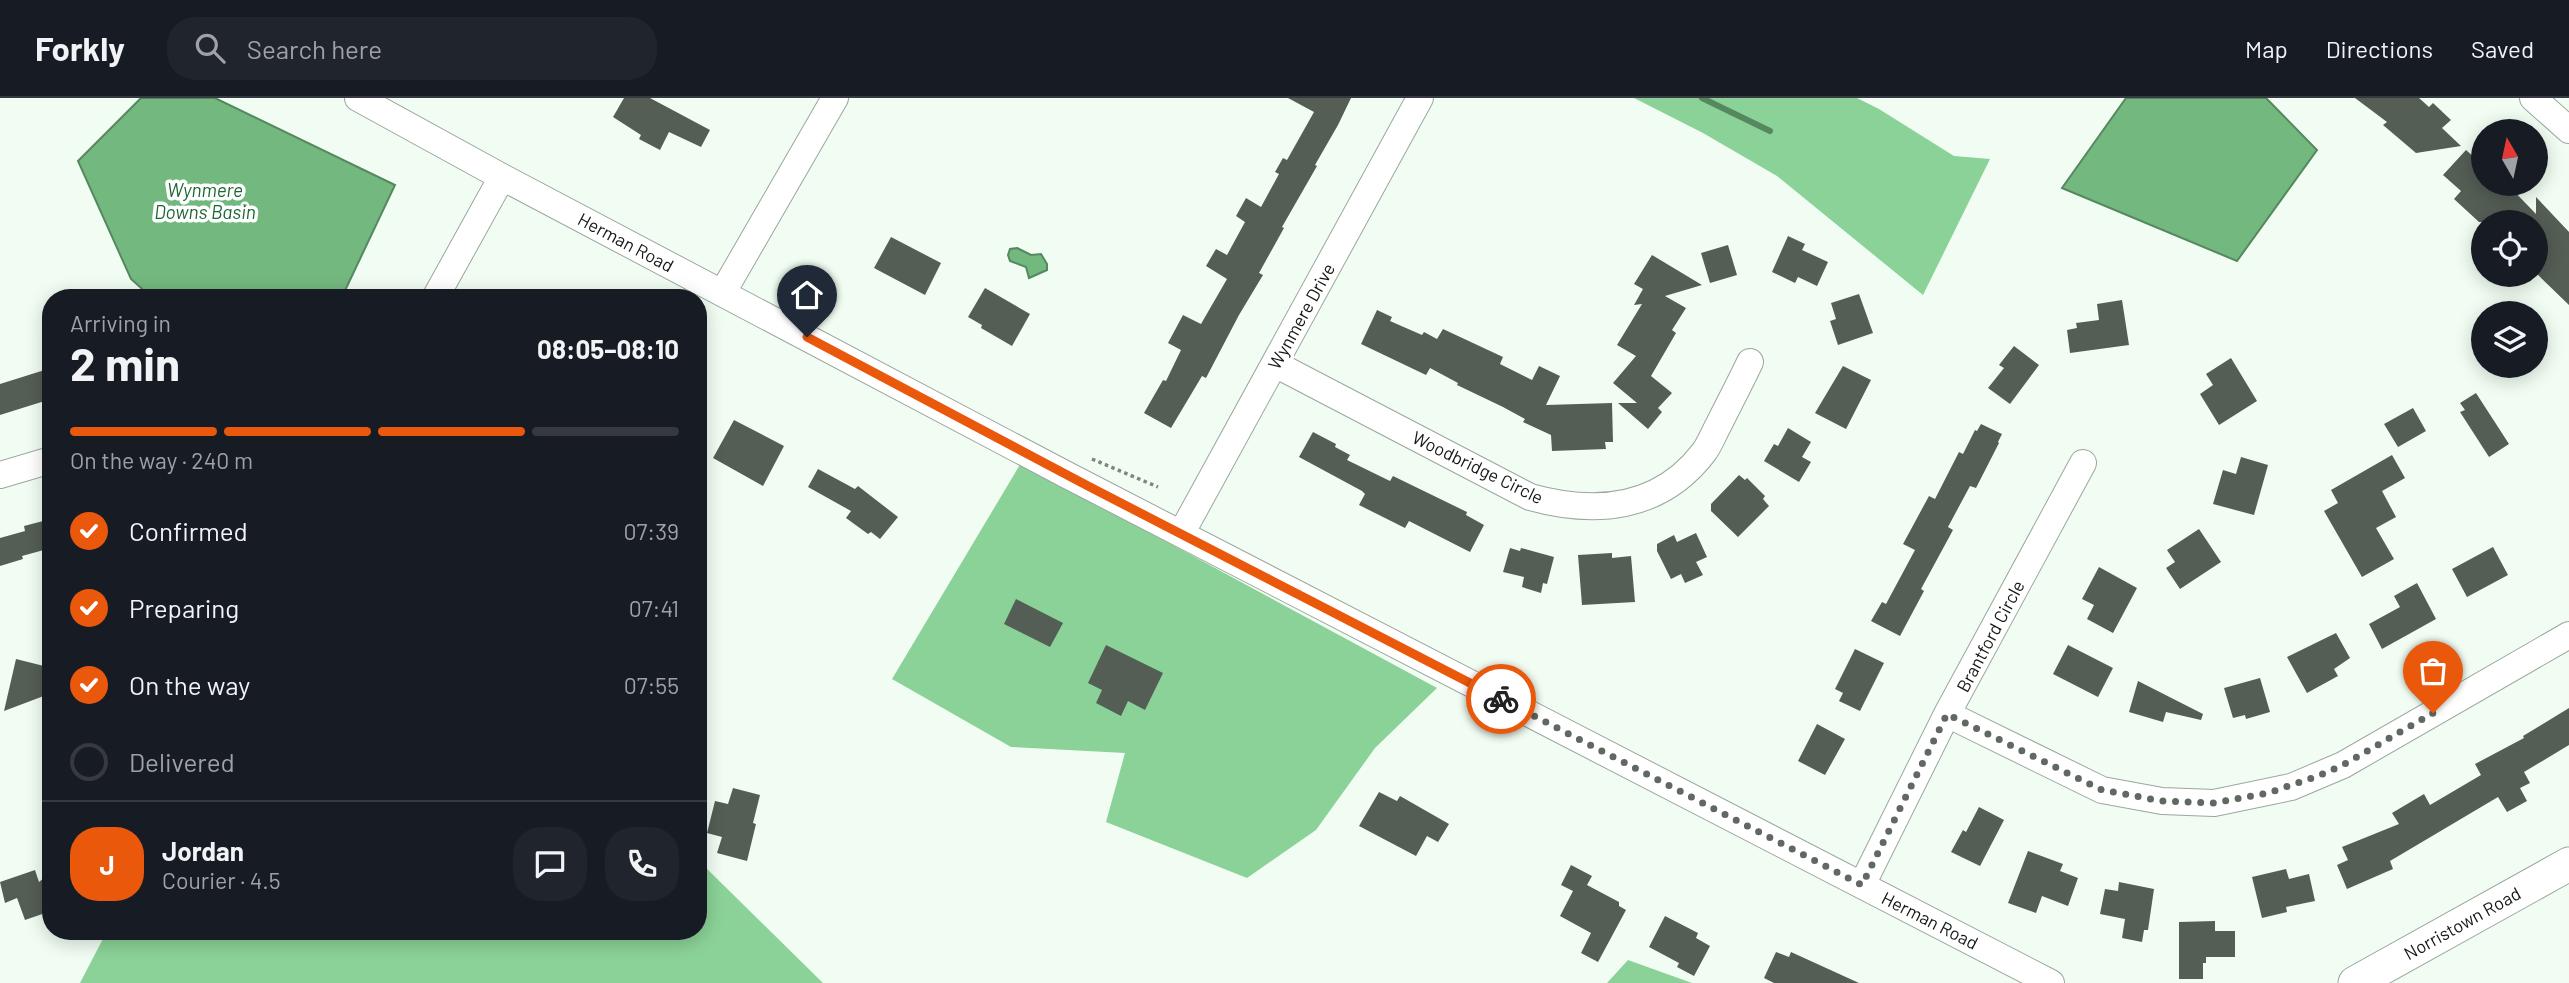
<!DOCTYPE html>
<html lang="en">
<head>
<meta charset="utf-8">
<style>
	:root { --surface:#171b24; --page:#20242c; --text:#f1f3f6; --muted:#9ea1a6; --line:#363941; --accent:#ea580c }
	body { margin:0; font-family:Barlow,sans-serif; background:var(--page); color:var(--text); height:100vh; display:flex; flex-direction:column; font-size:26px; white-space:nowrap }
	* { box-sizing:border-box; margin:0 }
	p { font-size:23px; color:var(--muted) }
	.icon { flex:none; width:38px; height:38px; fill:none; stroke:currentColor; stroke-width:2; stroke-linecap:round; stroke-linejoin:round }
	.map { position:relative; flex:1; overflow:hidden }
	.details { position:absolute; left:42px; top:191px; width:665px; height:651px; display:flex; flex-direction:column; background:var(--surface); border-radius:28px; box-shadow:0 4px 18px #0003 }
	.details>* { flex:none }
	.needle { width:46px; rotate:351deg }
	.fabs { position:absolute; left:2471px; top:21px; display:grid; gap:14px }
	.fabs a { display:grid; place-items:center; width:77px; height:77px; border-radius:50%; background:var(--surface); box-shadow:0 4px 18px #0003; font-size:35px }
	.pin { position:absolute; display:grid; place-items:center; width:60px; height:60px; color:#fff; margin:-72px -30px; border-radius:50% 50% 50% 0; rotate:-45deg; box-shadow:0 0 7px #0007 }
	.pin .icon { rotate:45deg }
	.courier { position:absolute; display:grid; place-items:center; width:70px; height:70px; margin:-35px; border:5px solid #ea580c; border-radius:50%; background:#fff; color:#222; box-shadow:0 2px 9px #0007 }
	.head em { font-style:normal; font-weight:700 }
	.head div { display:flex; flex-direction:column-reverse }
	.head { display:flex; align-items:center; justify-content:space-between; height:119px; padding:0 28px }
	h1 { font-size:46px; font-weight:700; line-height:52px }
	.bar { display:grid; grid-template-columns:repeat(4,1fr); gap:10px 7px; align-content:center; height:84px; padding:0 28px }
	.bar i { height:9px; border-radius:5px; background:var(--line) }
	.bar .on { background:var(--accent) }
	.bar p { grid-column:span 4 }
	.line { display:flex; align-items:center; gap:18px; padding:0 28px; border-top:2px solid var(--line) }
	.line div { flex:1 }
	.round { display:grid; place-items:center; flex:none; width:74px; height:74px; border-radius:28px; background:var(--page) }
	ol { padding:0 28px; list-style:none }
	li { display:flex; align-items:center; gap:21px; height:77px }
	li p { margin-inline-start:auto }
	li .icon { padding:7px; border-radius:50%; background:var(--accent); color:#fff; stroke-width:4 }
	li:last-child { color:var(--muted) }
	li i { width:38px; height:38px; border:4px solid var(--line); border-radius:50% }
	header { display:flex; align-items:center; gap:42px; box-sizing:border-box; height:98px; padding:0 35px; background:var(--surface); border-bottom:2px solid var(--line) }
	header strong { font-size:33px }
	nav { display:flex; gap:38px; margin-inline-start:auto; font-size:24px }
	.search { width:490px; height:63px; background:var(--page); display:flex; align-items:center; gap:18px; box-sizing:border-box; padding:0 24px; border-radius:28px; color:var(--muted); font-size:26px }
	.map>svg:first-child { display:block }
</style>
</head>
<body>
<header>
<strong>Forkly</strong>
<div class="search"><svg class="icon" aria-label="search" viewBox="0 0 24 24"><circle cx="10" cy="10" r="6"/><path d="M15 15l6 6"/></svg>Search here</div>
<nav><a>Map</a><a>Directions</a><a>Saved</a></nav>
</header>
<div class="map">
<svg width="2569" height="885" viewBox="0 0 2569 885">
	<rect width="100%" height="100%" fill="#f1fdf2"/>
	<path fill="#8bd298" d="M1634,0H1857L1879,11L1954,58L1990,61L1923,197L1777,78L1703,35Z
		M1021,365L1437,590L1375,650L1316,732L1247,780L1106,724L1125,655L1011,649L892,581Z
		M698,758L701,765L823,885H80L107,833H698Z
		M1628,862L1692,885H1607Z"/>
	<path fill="#73b87f" stroke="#56885f" stroke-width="2" d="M141,0H215L395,87L342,199H151L131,181L78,63Z
		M2126,0H2266L2317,52L2237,163L2062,90Z
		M1017,150L1031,157L1041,156L1047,166V172L1029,180L1026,169L1010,163L1008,157L1010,151Z"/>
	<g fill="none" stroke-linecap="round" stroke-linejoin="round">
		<path stroke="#56885f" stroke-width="6" d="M1702,0L1770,33"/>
	</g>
	<path fill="#545e55" d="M624,0H650L710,32L701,49L669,34L660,52L639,41L641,37L613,19Z
		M1288,0H1351L1338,27L1315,67L1317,68L1282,129L1284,130L1259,175L1263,177L1239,217L1206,280L1202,278L1171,330L1144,315L1163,282L1166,283L1181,252L1168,245L1183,217L1201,226L1227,181L1206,168L1216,151L1227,157L1245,124L1236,118L1246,100L1261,109L1279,76L1275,74L1283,60L1287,62L1314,14Z
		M2355,0H2419L2429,9L2433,5L2451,22L2442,30L2461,48L2416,55L2383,27L2387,24Z
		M2466,52L2483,67V86H2507L2536,116V99L2569,134V207L2536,175V124H2479L2454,101L2461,93L2443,77Z
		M1788,138L1805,146L1802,152L1828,164L1817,188L1798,179L1795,185L1772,174Z
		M891,139L941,165L925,197L874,170Z
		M1728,147L1737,177L1710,185L1701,155Z
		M1652,157L1702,187L1665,198L1686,210L1672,232L1676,235L1651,278L1672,295L1658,310L1662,314L1648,331L1618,305H1637L1613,285L1636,258L1617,247L1642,206L1634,207L1643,191L1634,186Z
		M985,190L1030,216L1012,248L981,230L982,227L968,219Z
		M1859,196L1873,235L1838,247L1830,223L1836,221L1831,205Z
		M2122,202L2129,247L2070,255L2067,232L2077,230L2076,225L2099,222L2097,206Z
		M1377,212L1392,219L1390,223L1422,237L1424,234L1437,241L1443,231L1503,259L1500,266L1532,282L1539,268L1560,278L1546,307L1612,305L1613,344H1605L1606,351L1552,353L1551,337L1523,324L1525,321L1503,309L1457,287L1458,285L1430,270L1426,277L1361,246Z
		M2014,248L2039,267L2010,306L1988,290L2004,270L1999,267Z
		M2231,260L2257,303L2219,327L2200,296L2213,287L2206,276Z
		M1843,268L1871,282L1846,331L1815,315Z
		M51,270V301L0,317V286Z
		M2476,295L2509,346L2489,359L2460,314L2465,312L2460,305Z
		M2413,310L2426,333L2398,349L2384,326Z
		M734,322L784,348L763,388L713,360Z
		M1981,326L2002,336L1998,344L1999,345L1976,390L1970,388L1948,429L1953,432L1921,491L1924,493L1900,538L1871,523L1882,504L1886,506L1915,452L1903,446L1929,398L1935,401L1959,354L1963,356L1975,332L1977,333Z
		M1788,330L1811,344L1802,359L1811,364L1799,384L1764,363L1774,346L1778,348Z
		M1313,334L1336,346L1335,349L1350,357L1347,362L1390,383L1393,378L1467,414L1466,417L1484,427L1470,454L1409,423L1405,430L1359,407L1365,396L1362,393L1299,359Z
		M2392,357L2405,380L2382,393L2396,419L2376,430L2394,461L2362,479L2324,413L2338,405L2331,392Z
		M2241,359L2268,367L2254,417L2213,406L2223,372L2236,376Z
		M818,371L855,391L858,388L898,419L880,441L871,434L868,436L846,420L851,413L808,389Z
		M1739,377L1745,382L1747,380L1765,398L1763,401L1769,408L1738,439L1711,413V406Z
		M47,422L51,432V450L22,458L23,461L0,468V440L25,433L24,428Z
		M2199,431L2221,464L2180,491L2166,470L2175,464L2167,452Z
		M1696,435L1707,459L1696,464L1703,477L1685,485L1681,476L1671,481L1657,453V446L1674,437L1677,444Z
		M2493,449L2508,477L2467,499L2452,471Z
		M1510,450L1520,453L1521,450L1554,459L1547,486L1543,485L1541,495L1522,489L1524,479L1503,474Z
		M1612,455V460L1631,458L1635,504L1582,507L1578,457Z
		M2099,469L2137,490L2113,535L2087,521L2094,507L2082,501Z
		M2417,485L2436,521L2382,551L2369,526L2400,509L2394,498Z
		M1016,501L1063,525L1050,549L1004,526Z
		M2336,535L2350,560L2334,571L2338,578L2307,595L2287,559Z
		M1106,547L1163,575L1145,612L1128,603L1121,618L1096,605L1102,592L1088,585Z
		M2068,547L2113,570L2098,599L2053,576Z
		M1855,551L1884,565L1860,613L1839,603L1843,595L1835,591Z
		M16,561L44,568L42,575L51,577V588L49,596L4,613Z
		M2260,580L2270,614L2246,621L2245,617L2233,620L2224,590Z
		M2138,583L2203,616L2201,622L2166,614L2163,624L2129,614Z
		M2569,610V647L2524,674L2530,685L2520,690L2527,703L2507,714L2498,699L2390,763L2393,771L2347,791L2337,767L2348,762L2342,749L2399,726L2392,715L2424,696L2430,707L2481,677L2475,666L2524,640L2523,638Z
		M1817,626L1845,641L1825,677L1798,663Z
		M733,690L760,697L753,725L756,726L747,763L717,755L722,739L707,735L715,703L728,706Z
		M1379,694L1397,703L1400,698L1449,726L1438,744L1427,738L1416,758L1359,728Z
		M1979,709L2004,722L1980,768L1951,754L1963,732L1966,734Z
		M2028,753L2063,766L2060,773L2078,780L2068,808L2042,798L2036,815L2008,805Z
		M1571,767L1592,778L1587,787L1619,804V808L1626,812L1598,864L1581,855L1591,835L1560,818L1573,793L1561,787Z
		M2286,771L2289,781L2309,776L2315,803L2286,809L2287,814L2262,820L2252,779Z
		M35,772L39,784L51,774V813L25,822L17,800L5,805L0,784Z
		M2119,784L2154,791L2148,832H2144L2142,844L2122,840L2125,821L2100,816L2105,791L2118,793Z
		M1665,818L1698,835L1696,840L1710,848L1694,878L1677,869L1679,865L1649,849Z
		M2215,823V833H2235V859H2206V865H2203V881H2179V824Z
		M1776,854L1789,859L1791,854L1859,885H1774L1764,880Z"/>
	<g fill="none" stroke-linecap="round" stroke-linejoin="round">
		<g stroke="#9ba79d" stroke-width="28">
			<path id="minor" d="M358,0L502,79L1065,376L2051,885
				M2533,0L2569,32
				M723,194L835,0
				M435,200L502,79
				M1275,266L1530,399C1595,417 1660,412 1704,354C1710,346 1714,335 1719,326C1729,306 1740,285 1750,264
				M0,377L51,362
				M1181,436L1420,0
				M1947,616L2102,692L2162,703L2214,705L2291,689L2343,667L2569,537
				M1862,787L1947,616L2083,365"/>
		</g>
		<g stroke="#9ba79d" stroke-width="35">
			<path id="major" d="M2355,885L2569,766"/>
		</g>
		<path stroke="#7e867f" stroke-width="3.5" stroke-dasharray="3.5 3.5" stroke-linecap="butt" d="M1092,361L1158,389"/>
		<use href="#minor" stroke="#fff" stroke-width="26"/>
		<use href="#major" stroke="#fff" stroke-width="33"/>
	</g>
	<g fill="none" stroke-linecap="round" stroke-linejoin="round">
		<path stroke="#616862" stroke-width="7" stroke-dasharray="0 12.6" d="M1501,601L1862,787L1947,616L2102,692L2162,703L2214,705L2268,695L2318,678L2343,667L2433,615"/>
		<path stroke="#ea580c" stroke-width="9" d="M807,239L1088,388L1501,601"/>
	</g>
	<g text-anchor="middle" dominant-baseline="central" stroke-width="7" stroke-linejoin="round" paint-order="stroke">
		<g font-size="18" fill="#141814" stroke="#fff">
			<text transform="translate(626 144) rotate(28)">Herman Road</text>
			<text transform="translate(1301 218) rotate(-61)">Wynmere Drive</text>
			<text transform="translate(1478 369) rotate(26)">Woodbridge Circle</text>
			<text transform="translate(1990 538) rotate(-62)">Brantford Circle</text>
			<text transform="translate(1930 822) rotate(27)">Herman Road</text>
			<text transform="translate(2462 825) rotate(-29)">Norristown Road</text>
		</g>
		<g font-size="19" font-style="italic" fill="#1c6631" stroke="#fff">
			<text x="205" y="91">Wynmere<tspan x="205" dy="22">Downs Basin</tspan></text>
		</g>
	</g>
</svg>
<div class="fabs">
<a><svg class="needle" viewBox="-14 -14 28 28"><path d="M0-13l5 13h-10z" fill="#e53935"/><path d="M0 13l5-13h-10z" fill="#9ea1a6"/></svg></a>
<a><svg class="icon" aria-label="locate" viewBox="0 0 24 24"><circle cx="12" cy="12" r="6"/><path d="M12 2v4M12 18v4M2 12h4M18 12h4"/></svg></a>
<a><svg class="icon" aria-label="layers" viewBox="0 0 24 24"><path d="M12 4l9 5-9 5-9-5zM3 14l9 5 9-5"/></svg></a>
</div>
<div class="pin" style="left:2433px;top:615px;background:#ea580c"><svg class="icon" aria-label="bag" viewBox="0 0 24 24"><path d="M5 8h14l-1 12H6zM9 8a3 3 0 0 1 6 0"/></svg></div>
<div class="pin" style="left:807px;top:239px;background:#1f2937"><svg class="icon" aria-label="home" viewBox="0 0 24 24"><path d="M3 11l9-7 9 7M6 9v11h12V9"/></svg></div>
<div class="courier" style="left:1501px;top:601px"><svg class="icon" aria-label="bike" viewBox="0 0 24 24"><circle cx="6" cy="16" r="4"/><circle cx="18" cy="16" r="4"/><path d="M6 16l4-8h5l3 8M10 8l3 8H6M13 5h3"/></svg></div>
<section class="details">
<div class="head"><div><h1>2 min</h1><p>Arriving in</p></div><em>08:05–08:10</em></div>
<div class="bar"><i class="on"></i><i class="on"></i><i class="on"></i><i></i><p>On the way · 240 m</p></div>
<ol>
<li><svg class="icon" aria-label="check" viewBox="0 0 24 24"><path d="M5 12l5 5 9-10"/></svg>Confirmed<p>07:39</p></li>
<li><svg class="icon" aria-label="check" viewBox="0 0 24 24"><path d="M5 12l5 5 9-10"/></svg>Preparing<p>07:41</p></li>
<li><svg class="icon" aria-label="check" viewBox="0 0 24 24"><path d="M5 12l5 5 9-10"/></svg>On the way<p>07:55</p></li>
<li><i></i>Delivered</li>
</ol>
<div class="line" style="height:126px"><b class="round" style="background:var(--accent);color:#fff">J</b><div><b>Jordan</b><p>Courier · 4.5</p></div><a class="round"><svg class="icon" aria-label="chat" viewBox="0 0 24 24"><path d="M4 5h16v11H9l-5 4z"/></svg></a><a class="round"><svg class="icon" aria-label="phone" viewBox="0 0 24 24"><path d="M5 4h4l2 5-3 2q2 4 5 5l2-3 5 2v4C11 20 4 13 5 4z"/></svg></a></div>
</section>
</div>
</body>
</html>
